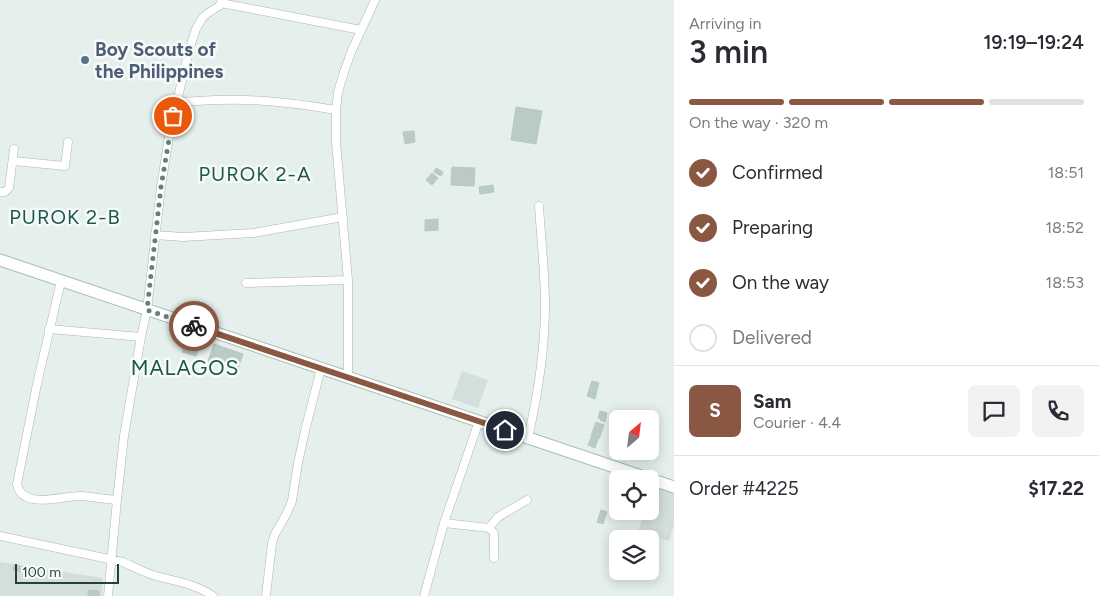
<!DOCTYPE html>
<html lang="en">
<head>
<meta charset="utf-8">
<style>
	:root { --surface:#fff; --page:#f2f2f3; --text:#2b2b33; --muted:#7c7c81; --line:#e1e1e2; --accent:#8a5742 }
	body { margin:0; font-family:Figtree,sans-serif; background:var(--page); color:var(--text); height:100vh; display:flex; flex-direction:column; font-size:19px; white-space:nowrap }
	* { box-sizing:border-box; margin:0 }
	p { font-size:16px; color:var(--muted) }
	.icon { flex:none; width:28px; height:28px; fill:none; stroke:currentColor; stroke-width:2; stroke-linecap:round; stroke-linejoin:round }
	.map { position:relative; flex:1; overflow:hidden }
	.drawer { display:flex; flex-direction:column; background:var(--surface); width:425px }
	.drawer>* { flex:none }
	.needle { width:32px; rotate:28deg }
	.fabs { position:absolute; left:609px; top:410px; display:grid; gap:10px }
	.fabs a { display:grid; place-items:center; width:50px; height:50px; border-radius:8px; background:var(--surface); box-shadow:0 2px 12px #0003; font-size:25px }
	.scale { position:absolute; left:15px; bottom:12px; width:104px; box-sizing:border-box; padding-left:5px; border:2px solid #22433d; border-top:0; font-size:14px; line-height:18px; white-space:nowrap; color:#22433d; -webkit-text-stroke:4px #f6fbf9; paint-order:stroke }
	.pin { position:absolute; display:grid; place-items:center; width:42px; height:42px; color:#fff; margin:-21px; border:2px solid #fff; border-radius:50%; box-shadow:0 1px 5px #0007 }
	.courier { position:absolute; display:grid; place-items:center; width:50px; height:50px; margin:-25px; border:4px solid #8a5742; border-radius:50%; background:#fff; color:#222; box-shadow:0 1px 6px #0007 }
	.head em { font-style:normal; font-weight:600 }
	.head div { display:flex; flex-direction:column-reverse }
	.head { display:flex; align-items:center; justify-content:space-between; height:85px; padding:0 15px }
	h1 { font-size:32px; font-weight:600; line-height:38px }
	.bar { display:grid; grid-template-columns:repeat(4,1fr); gap:8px 5px; align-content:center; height:60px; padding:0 15px }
	.bar i { height:6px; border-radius:4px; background:var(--line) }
	.bar .current { background:var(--accent) }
	.bar p { grid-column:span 4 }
	.line { display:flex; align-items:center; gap:12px; padding:0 15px; border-top:1px solid var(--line) }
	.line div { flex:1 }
	.round { display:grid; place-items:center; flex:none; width:52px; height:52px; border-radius:8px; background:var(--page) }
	ol { padding:0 15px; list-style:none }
	li { display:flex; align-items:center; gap:15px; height:55px }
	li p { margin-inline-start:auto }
	li .icon { padding:5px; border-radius:50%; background:var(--accent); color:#fff; stroke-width:4 }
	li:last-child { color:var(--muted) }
	li i { width:28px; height:28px; border:2px solid var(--line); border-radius:50% }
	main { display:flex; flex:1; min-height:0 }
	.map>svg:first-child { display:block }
</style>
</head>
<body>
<main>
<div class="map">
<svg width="674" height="596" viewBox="0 0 674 596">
	<rect width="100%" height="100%" fill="#e5efeb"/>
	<path fill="#d3dfdb" d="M462,371L488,380L478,408L452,399Z
		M653,487L674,494V525L669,541L638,532L645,511H650V496Z
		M0,562L103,578L102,596H0Z"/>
	<path fill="#bacac5" stroke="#b6cac3" d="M516,107L542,111L536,144L511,140Z
		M414,131L415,142L405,144L403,132Z
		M452,167L475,168L474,186L451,185Z
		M436,168L443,172L441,176L434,172Z
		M432,173L438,178L432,185L426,180Z
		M493,185L494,192L480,194L479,187Z
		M438,219V230L425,231V220Z
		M188,341L197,343L196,346L199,347L196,356L182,352L184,343L188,344Z
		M214,344L243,354L237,371L208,361Z
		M592,381L599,383L595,399L587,396Z
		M600,411L607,413L605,422L600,420L601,419L598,418Z
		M596,422L604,425L599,439L591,436Z
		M591,437L598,439L595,448L588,445Z
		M601,510L607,512L603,524L597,522Z
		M14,565L37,569L36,574L13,570Z
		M88,590L99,591V596H88Z"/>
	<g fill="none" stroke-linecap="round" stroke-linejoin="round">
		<g stroke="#a7b8b3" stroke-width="9">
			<path id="minor" d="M221,3L361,30
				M176,102C199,101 223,99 246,100C277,101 306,105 336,110
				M13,161L65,166L68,142
				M0,192H5L9,188L14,149
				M155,235L183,237L253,233L343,217
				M61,281L37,384L17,484C22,511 63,495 81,496C93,497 105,499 117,500
				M246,283L348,280
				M49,329L141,337
				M348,378V280L336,142V110L338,92L344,72L352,50L375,0
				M528,438C538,394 545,350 545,305C545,272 541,239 539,206
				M444,523L489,528L494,533V558
				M489,528L498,517L527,500
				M0,536L123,562C134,567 145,573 156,576C176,581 195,584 213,596
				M108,596L117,500L124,436L141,337L147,310L161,187L170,130L190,47L196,29L203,17L208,13L219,6L221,3
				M266,596L272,543L275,534L287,513L292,501L298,463L305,431L321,368
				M424,596L444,523L479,421"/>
		</g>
		<g stroke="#a2bcb5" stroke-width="13">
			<path id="secondary" d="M0,260L650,479
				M650,479L674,487"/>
		</g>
		<use href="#minor" stroke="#fff" stroke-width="8"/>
		<use href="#secondary" stroke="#fff" stroke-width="11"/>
	</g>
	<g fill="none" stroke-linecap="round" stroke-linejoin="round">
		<path stroke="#667f7a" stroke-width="5" stroke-dasharray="0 9" d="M173,116L161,187L147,310L194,326"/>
		<path stroke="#8a5742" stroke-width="6" d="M194,326L505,430"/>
	</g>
	<circle fill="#5c6f8a" stroke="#f6fbf9" stroke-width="2" cx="85" cy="60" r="5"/>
	<g text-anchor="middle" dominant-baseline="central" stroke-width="5" stroke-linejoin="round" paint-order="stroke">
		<g font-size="19" font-weight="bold" fill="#4e5e75" stroke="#f6fbf9" text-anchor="start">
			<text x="95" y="49">Boy Scouts of<tspan x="95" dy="22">the Philippines</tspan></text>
		</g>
		<g font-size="20" letter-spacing="1" fill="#1c574e" stroke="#f6fbf9">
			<text x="255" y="174">PUROK 2-A</text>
			<text x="65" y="217">PUROK 2-B</text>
		</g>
		<g font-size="21" letter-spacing="1" fill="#1c574e" stroke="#f6fbf9">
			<text x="185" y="367">MALAGOS</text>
		</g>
	</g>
</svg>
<div class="fabs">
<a><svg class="needle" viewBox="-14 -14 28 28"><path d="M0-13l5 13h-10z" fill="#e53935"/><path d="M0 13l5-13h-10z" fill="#7c7c81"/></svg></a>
<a><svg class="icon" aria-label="locate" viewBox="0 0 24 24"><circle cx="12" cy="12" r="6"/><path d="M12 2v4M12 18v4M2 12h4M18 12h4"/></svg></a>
<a><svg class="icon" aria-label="layers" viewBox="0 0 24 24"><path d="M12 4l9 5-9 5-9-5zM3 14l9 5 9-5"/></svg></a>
</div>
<div class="scale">100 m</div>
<div class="pin" style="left:173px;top:116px;background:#ea580c"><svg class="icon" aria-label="bag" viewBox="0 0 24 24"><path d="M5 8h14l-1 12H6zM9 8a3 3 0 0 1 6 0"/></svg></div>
<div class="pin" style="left:505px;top:430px;background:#1f2937"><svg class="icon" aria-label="home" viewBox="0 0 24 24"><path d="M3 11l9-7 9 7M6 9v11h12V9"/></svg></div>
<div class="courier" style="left:194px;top:326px"><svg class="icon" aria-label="bike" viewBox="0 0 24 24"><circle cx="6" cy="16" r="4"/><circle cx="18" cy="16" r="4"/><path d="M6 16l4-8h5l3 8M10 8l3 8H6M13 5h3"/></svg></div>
</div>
<section class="drawer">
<div class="head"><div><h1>3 min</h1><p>Arriving in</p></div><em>19:19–19:24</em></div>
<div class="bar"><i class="current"></i><i class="current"></i><i class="current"></i><i></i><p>On the way · 320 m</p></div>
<ol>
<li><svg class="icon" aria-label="check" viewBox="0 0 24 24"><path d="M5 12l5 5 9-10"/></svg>Confirmed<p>18:51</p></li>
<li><svg class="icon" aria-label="check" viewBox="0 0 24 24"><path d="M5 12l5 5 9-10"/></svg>Preparing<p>18:52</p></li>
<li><svg class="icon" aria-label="check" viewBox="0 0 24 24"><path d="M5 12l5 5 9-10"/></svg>On the way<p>18:53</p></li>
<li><i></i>Delivered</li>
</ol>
<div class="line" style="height:90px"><b class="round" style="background:var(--accent);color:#fff">S</b><div><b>Sam</b><p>Courier · 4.4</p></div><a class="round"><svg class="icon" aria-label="chat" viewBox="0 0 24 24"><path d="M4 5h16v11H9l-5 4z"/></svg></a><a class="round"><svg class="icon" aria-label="phone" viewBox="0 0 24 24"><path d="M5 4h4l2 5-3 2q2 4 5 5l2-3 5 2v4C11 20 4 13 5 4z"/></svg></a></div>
<div class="line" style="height:65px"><div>Order #4225</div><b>$17.22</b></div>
</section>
</main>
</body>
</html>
